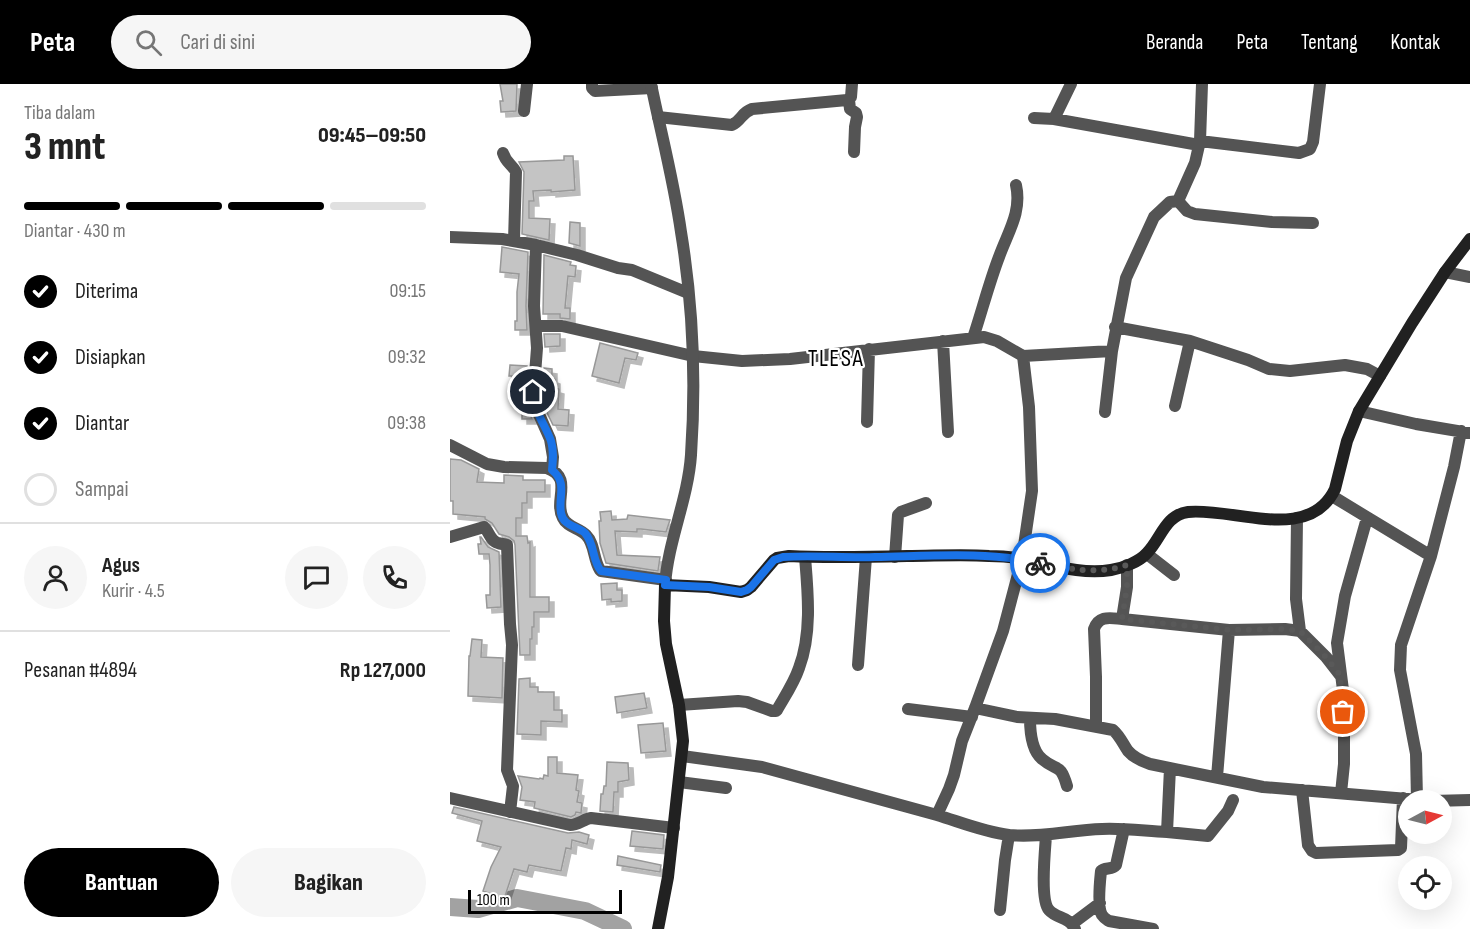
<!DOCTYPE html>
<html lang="id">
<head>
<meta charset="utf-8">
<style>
	:root { --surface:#fff; --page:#f6f6f6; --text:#222; --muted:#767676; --line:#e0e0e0; --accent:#000 }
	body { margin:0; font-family:"Sofia Sans Condensed",sans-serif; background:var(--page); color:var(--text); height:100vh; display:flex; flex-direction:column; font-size:22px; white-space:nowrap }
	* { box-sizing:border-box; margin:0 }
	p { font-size:20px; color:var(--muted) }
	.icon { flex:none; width:33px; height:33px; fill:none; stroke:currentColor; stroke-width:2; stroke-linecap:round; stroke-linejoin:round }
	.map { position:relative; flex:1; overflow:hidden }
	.details { display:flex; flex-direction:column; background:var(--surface); width:450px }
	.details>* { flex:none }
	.needle { width:39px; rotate:83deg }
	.tools { position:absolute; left:948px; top:706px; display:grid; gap:12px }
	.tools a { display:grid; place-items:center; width:54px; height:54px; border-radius:50%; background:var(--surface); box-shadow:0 6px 24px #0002; font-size:30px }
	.scale { position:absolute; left:18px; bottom:15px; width:154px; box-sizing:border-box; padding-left:6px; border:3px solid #000; border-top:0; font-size:16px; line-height:21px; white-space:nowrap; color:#000; -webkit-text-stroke:4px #fff; paint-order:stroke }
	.pin { position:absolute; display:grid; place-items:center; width:51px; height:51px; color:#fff; margin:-26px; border:3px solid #fff; border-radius:50%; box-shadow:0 2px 6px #0007 }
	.courier { position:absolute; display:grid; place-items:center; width:60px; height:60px; margin:-30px; border:4px solid #1a73e8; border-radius:50%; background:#fff; color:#222; box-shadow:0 2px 8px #0007 }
	.overview em { font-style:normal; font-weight:800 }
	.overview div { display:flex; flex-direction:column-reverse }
	.overview { display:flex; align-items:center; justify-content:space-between; height:102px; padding:0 24px }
	h1 { font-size:39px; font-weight:800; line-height:45px }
	.bar { display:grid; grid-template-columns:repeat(4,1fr); gap:9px 6px; align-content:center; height:72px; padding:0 24px }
	.bar i { height:8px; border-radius:4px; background:var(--line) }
	.bar .current { background:var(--accent) }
	.bar p { grid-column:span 4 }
	.line { display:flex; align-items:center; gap:15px; padding:0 24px; border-top:2px solid var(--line) }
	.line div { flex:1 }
	.round { display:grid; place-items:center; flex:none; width:63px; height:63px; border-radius:32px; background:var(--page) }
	ol { padding:0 24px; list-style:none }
	li { display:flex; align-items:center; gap:18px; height:66px }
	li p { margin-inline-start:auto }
	li .icon { padding:6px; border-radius:50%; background:var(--accent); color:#fff; stroke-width:4 }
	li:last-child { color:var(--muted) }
	li i { width:33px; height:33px; border:3px solid var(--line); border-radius:50% }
	.action { display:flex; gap:12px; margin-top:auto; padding:12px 24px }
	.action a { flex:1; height:69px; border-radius:36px; background:var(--accent); color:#fff; font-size:24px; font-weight:800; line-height:69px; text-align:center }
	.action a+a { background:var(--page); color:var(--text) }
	header { display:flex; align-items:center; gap:36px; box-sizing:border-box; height:84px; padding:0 30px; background:var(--accent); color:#fff }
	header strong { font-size:28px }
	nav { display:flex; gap:33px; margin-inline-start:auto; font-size:21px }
	.search { width:420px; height:54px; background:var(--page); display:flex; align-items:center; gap:15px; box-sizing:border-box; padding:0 21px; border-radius:33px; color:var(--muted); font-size:22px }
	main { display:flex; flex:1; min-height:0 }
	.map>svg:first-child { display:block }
</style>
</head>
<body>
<header>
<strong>Peta</strong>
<div class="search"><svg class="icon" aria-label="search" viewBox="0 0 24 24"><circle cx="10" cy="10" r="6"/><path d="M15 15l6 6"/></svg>Cari di sini</div>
<nav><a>Beranda</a><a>Peta</a><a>Tentang</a><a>Kontak</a></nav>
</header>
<main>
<section class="details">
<div class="overview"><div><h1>3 mnt</h1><p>Tiba dalam</p></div><em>09:45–09:50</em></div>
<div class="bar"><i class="current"></i><i class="current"></i><i class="current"></i><i></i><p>Diantar · 430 m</p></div>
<ol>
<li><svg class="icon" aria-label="check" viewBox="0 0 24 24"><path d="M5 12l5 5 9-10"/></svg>Diterima<p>09:15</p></li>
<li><svg class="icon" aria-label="check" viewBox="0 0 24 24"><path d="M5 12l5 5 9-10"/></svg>Disiapkan<p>09:32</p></li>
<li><svg class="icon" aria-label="check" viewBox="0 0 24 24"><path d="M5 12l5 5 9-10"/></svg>Diantar<p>09:38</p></li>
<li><i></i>Sampai</li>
</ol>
<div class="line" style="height:108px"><a class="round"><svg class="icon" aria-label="person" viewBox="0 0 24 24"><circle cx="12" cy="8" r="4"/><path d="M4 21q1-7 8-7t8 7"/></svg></a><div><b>Agus</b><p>Kurir · 4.5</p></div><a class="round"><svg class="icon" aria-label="chat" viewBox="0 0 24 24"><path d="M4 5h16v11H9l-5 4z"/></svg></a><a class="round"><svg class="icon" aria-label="phone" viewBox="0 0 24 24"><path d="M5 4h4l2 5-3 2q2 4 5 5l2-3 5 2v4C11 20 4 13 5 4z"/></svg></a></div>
<div class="line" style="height:78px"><div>Pesanan #4894</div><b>Rp 127,000</b></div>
<div class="action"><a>Bantuan</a><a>Bagikan</a></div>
</section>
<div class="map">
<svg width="1020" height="845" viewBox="0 0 1020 845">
	<defs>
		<filter id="shadow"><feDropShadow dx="5" dy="5" stdDeviation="0" flood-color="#0004"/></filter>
	</defs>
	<rect width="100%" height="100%" fill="#fff"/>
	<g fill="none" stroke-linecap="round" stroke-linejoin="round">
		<path stroke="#a2a2a2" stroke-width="18" d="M0,823L28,825L67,814L135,827L173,845"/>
	</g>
	<path fill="#c4c4c4" stroke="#989898" stroke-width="1.5" filter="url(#shadow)" d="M50,0H67L66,27L51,28L50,17H53Z
		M114,72H123L125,106L101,108V106L83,107L84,117H79V134L100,135L99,156L72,150L74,88L69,78L114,76Z
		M120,138L130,139V162L119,159Z
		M52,163L78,168L76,222L77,246H65V237H67V208L69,190L50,188Z
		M94,171L121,178L120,181L126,182L125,193L118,192L115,224H120V235L110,234V230H93Z
		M94,250H110V262L95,263Z
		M150,259L188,269L186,276L175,274L169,299L142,292Z
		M60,281L77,282L75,317L82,335H72V312L61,311L62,292H59Z
		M94,284L102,285V294L105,295V304L109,305L108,325L119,326L118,342L103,341L91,316Z
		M0,375L11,376L29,385L27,398L54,399V391L73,392V396H95V408H77V419H72V434H66V452H77L78,459L80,458V513H99V528H84V543H82V555H80V571H70L65,461L64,457L59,453L49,450L42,439L35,435V433L3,430V417H0Z
		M161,427L162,436L177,435L178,431L220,436L216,448L191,445H187V448L165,447L167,471L210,473L208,487L156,479L150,459L149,437H151L150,428Z
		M31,453L38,463L49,468L51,523L37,524L36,511H40V481L39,470H29L28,460H31L30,453Z
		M167,499V506H172V517L161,518V515L152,516L151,500Z
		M22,555L32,556L31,573L53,574L52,614L18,612L19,572H20Z
		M80,594V603H88V608H104V626H112V638L91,637V651L67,650L69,595Z
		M194,609L197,624L167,629L165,613Z
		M213,639L216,667L191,669L188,641Z
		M98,673H107V689L128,691L126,706L129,707L127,718L132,719L131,729L126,728L125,731L121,733L84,724L85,718L70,716L72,703L68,692L89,695L90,694L93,695L94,691L98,692Z
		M157,678L178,679L179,696L168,698V708H164L163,728L150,727L151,710H153L154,702H156Z
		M4,723L118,749L129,748L139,751L137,760L122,756L121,765L116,764L111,787L79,781L77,788L64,785L54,815L33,807L41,783L51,763L27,757L32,737L2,729Z
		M182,747L214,751L213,765L180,762Z
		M168,772L211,781L210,788L167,781Z"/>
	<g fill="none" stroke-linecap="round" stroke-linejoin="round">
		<path stroke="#545454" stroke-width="12" d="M142,0V4L145,7L202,4
			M399,16L400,25L406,29L407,33L405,43L404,68
			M74,27L77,0
			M208,33L282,41C292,36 291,29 302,25L397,16L401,13L402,0
			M584,34L604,35L621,0
			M604,35L749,61
			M750,57L849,69L860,65L863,58L870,0
			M53,69C56,79 62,80 66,88L64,157
			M728,117L745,79L750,57L752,0
			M0,153L52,155L86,161L127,171L168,184L182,186L238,209
			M86,161L84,222L87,264L83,317L100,355L103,373L102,386
			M995,188L1020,193
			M86,242H112L243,272L292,277L340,275L534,253L547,257L573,272
			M665,243L740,257L798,276L819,285L840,287L895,281L917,285L930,292
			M523,254C532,227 539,199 549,173C558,148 572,128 566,101
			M493,257L498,348
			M725,322L740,257
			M909,327L966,340L1020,349
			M655,328L662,267
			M417,338L419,265
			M0,361L37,380L54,383L97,384C124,394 103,416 113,434C117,443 129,444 136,451C145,460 143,475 150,486L151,487L216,496
			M882,412L981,472
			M847,434L846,515L850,547
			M0,453L34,443C39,447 40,457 48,459C51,460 54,460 57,461L60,540L62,561L57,686L63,702L60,728
			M697,470L724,491
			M445,473L448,431L451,428L476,419
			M677,481V503L672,535L779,546L835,545L850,547L876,573L890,591
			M408,581L416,473
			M229,621L288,617L297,618L322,627H326L327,626C335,612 344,599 349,584C362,550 358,509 355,473
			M525,624L567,633L605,635L663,646C670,652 673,660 678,667C684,674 691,677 700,680L813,703L982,717L1020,716
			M458,625L522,633
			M580,634C580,647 581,666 592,675C607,688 610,678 617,702
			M646,643V593L644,545C649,531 660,534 672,535
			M232,672L312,683L487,731
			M720,684L717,748C695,747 674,744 652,745C621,746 590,754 559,751C534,748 510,738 487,731L499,705L504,691L512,657L525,624L553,547L572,475L582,407L579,323L573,272L662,267L676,194L704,133L720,118L728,117L737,127L745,130L822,138L863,139
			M767,693L779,546
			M229,698L276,704
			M852,706L858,761L862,767L866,769L948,766L951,764L953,714
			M891,709L894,680V650L893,606L887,559L895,512L917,434
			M0,714L120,741C128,741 134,735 141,734L224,744
			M967,715L966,670L950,586L951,561L981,472L1004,383L1011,347
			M674,745L666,781C662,786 655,783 651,787C650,797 647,823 652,831C654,834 656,835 659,837L703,845
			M717,748L758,752L778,727L783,716
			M596,752C595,766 590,816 599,826C607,835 618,832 625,845
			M550,826L555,776L559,751
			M622,840L650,819"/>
		<path stroke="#545454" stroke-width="12" d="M201,0C211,49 224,98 231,148C243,221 246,297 241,371C238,415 218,457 215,501"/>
		<path stroke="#212121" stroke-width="12" d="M208,845L218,793L233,657L229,621L216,560L214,537L215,501L259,503L291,508L297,506L301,503L324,476L327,474L339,472C378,474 418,473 457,472C484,472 512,470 539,472C551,472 563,473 575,475C603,481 632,491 661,486C673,484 689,478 697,469C711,455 715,431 738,428C783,423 859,460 885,405L897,357L909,327L962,239L995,188L1020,155"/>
	</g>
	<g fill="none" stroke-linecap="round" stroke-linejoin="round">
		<path stroke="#595959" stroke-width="6" stroke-dasharray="0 10.8" d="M590,479C622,485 645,491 677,481V503L672,535L779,546L835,545L850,547L876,573L890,591L893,628"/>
		<path stroke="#1a73e8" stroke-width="8" d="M83,308C83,326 95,340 101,357C104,367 103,376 102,386C118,399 108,412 111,429C113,442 127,442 135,449C145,460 142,477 151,487L216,496L215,501L259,503L291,508L297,506L301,503L324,476L333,473C363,471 394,474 425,473C480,472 535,467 590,479"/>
	</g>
	<g text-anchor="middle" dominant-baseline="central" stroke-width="4.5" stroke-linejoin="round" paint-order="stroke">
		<g font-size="24" letter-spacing="1.5" fill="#000" stroke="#fff">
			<text x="386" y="274">TLESA</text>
		</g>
	</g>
</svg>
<div class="tools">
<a><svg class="needle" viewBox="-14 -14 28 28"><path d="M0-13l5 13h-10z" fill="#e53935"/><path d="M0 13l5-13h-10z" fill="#767676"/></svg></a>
<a><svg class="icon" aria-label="locate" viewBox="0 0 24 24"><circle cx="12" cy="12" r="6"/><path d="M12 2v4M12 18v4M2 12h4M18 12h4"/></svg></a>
</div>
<div class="scale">100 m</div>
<div class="pin" style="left:893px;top:628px;background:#ea580c"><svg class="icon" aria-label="bag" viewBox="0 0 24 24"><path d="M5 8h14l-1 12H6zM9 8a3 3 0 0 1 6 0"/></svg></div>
<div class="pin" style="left:83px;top:308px;background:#1f2937"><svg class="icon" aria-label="home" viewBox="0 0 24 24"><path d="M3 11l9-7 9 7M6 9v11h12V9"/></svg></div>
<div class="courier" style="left:590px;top:479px"><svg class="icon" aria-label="bike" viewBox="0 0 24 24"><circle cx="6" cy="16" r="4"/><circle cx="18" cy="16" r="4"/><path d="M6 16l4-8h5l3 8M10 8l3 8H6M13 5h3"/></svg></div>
</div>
</main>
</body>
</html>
